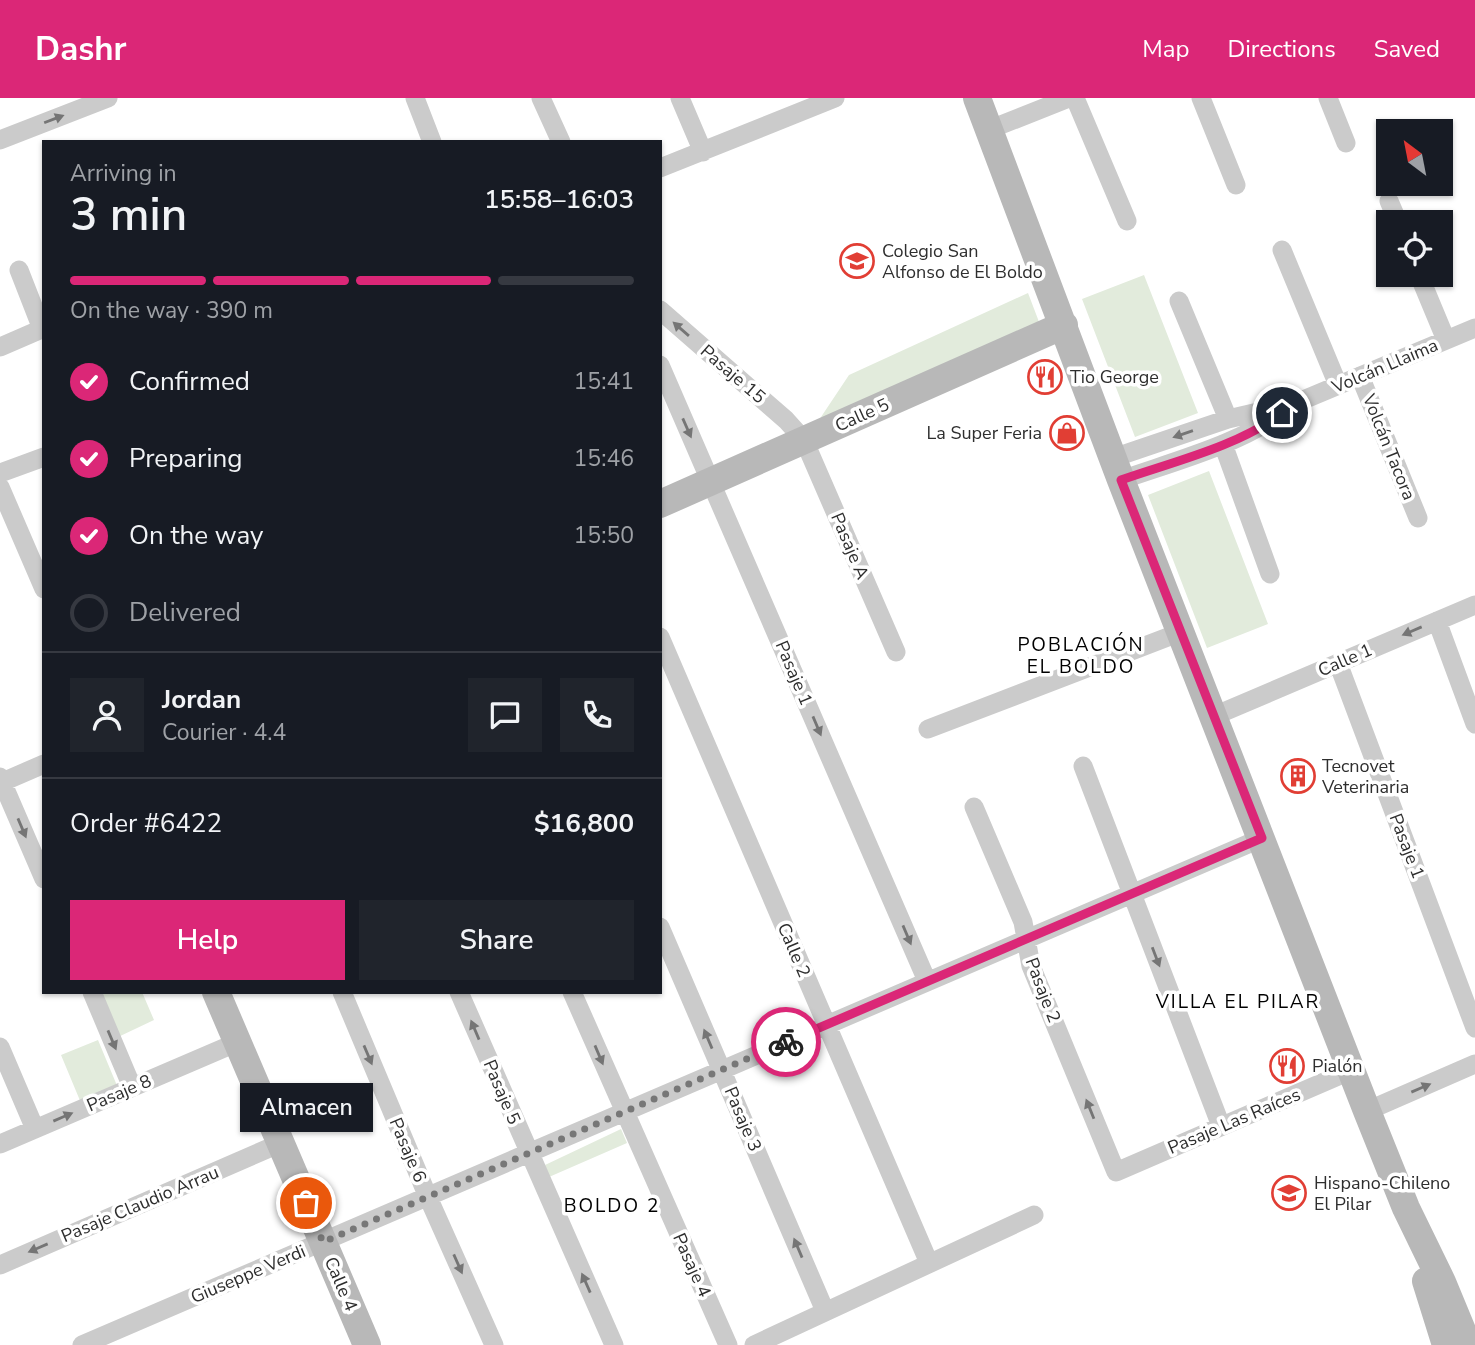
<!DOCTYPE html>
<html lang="en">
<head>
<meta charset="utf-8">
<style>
	:root { --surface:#171b24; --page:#20242c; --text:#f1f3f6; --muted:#9ea1a6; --line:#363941; --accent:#db2777 }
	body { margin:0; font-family:"Nunito Sans",sans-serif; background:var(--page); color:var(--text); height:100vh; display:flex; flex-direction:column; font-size:26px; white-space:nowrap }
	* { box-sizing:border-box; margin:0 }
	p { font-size:23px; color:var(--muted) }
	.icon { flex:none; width:38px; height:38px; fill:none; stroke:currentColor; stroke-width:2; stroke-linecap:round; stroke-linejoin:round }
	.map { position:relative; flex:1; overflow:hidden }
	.drawer { position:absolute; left:42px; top:42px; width:620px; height:854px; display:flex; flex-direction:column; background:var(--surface); border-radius:0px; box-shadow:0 2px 5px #0004 }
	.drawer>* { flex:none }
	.needle { width:46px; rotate:328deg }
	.controls { position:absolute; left:1376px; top:21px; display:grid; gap:14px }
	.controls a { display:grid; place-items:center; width:77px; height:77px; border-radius:0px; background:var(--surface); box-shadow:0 2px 5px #0004; font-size:35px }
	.pin { position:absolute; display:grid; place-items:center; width:60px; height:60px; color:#fff; margin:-30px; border:4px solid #fff; border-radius:50%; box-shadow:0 2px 7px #0007 }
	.courier { position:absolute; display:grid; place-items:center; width:70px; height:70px; margin:-35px; border:5px solid #db2777; border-radius:50%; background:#fff; color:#222; box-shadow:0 2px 9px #0007 }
	.bubble { position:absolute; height:49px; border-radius:0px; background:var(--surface); box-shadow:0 2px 5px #0004; font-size:23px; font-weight:600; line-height:49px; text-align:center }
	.head em { font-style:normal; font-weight:600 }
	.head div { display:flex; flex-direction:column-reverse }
	.head { display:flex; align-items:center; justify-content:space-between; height:119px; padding:0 28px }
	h1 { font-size:46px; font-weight:600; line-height:52px }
	.bar { display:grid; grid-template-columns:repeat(4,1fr); gap:10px 7px; align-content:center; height:84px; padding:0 28px }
	.bar i { height:9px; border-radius:5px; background:var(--line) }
	.bar .active { background:var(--accent) }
	.bar p { grid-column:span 4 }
	.line { display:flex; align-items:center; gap:18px; padding:0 28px; border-top:2px solid var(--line) }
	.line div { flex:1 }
	.round { display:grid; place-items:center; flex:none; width:74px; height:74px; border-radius:0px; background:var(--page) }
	ol { padding:0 28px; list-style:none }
	li { display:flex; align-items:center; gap:21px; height:77px }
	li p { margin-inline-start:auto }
	li .icon { padding:7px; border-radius:50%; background:var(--accent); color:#fff; stroke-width:4 }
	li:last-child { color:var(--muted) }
	li i { width:38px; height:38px; border:4px solid var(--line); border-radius:50% }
	.cta { display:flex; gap:14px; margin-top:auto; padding:14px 28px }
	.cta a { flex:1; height:80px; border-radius:0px; background:var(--accent); color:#fff; font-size:28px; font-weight:600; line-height:80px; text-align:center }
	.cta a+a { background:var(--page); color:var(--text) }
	header { display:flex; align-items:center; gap:42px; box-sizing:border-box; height:98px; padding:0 35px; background:var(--accent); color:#fff }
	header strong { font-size:33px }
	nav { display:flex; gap:38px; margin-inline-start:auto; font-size:24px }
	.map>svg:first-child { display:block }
</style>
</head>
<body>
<header>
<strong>Dashr</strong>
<nav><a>Map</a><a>Directions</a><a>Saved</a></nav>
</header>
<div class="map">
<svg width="1475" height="1247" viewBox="0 0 1475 1247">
	<rect width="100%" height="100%" fill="#fff"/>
	<path fill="#e2ebdc" d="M1144,177L1198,315L1135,339L1082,201Z
		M1028,195L1044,237L815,328L849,277Z
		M1209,373L1268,526L1207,550L1148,397Z
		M96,894H142L154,922L116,940Z
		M98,942L118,990L81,1005L61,957Z
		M621,1031L627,1045L549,1079L545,1067Z"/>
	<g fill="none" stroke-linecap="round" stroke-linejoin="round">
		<path stroke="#cbcbcb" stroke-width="19" d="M415,0L432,44
			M541,0L561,44
			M680,0L703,54
			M1075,0L1127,123
			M1201,0L1236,87
			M1328,0L1346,45
			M988,32L1069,0
			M0,42L108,0
			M660,70L835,0
			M1389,103L1398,124
			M1282,152L1338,287
			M19,172L42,231
			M1419,177L1446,242
			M1179,203L1228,321
			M660,212L786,322L804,342L896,554
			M0,249L44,230
			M660,267L927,883
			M1360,278L1418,420
			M1223,346L1270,476
			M1113,360L1228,321L1296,305L1475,230
			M0,375L44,359
			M1121,382C1178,362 1241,346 1289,310
			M0,389L44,491
			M1437,523L1475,626
			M660,539L929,1165
			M1338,565L1475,930
			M1214,618L1475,507
			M928,631L1181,534
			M1083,668L1221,1028
			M0,679L44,781
			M0,685L44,666
			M974,709L1023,824L1031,868L1116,1074L1352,972
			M660,829L825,1213
			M92,894L132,989
			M342,894L428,1099L494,1247
			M459,894L614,1247
			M572,894L728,1247
			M0,949L35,1031
			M1367,1013L1475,966
			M0,1046L238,944
			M0,1167L281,1045
			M82,1247L1262,740
			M754,1247L1034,1117"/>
		<path stroke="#b8b8b8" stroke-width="28" d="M977,0L1121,382L1367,1013L1406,1110L1442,1184L1468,1247
			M660,406L1064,227
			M216,894L367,1247
			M1426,1183L1446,1247"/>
	</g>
	<defs><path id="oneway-solid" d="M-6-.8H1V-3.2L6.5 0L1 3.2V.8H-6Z" transform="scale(1.75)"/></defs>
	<g fill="#757575">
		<use href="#oneway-solid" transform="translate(54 21) rotate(-21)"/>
		<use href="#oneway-solid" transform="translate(681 231) rotate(-139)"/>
		<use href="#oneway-solid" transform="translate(687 330) rotate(66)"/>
		<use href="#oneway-solid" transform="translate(1183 336) rotate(161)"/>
		<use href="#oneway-solid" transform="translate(1412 533) rotate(157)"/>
		<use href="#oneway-solid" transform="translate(817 628) rotate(67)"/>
		<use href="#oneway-solid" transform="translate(22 730) rotate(67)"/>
		<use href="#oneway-solid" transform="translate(907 837) rotate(67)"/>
		<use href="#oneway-solid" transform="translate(1156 859) rotate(69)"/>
		<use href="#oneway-solid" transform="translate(475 932) rotate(-113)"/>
		<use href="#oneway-solid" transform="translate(708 941) rotate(-113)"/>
		<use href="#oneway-solid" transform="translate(112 942) rotate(67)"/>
		<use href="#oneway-solid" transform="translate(368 957) rotate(67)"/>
		<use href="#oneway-solid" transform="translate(599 957) rotate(67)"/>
		<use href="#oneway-solid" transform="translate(1421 990) rotate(-23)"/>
		<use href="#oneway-solid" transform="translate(1090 1011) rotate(-112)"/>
		<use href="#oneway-solid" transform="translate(63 1019) rotate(-23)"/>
		<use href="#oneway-solid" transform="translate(38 1150) rotate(157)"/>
		<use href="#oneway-solid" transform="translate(798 1150) rotate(-113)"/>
		<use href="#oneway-solid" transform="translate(458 1166) rotate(66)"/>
		<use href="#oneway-solid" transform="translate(586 1185) rotate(-114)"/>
	</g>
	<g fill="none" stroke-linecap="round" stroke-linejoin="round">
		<path stroke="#777" stroke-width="7" stroke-dasharray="0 12.6" d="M306,1105L323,1144L786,944"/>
		<path stroke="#db2777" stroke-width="9" d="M786,944L1262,740L1121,382C1172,364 1239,348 1282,315"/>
	</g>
	<defs>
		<g id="school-ring" transform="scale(1.75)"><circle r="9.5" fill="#fff" stroke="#e13e34" stroke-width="1.5"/><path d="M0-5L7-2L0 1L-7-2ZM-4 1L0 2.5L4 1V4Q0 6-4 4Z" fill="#e13e34"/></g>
		<g id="restaurant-ring" transform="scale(1.75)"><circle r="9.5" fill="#fff" stroke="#e13e34" stroke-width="1.5"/><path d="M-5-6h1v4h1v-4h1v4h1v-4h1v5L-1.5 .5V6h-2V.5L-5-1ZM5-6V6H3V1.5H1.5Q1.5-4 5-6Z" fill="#e13e34"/></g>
		<g id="shop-ring" transform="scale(1.75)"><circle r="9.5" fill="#fff" stroke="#e13e34" stroke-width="1.5"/><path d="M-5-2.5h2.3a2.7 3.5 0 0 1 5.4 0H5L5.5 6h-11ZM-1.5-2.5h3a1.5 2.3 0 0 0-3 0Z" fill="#e13e34"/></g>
		<g id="building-ring" transform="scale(1.75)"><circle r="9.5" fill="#fff" stroke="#e13e34" stroke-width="1.5"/><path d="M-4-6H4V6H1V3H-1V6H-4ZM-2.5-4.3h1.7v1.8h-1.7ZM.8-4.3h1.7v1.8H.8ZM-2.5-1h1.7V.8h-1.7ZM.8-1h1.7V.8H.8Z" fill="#e13e34"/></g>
	</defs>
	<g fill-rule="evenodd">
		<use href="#school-ring" x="857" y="163"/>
		<use href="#restaurant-ring" x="1045" y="279"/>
		<use href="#shop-ring" x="1067" y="335"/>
		<use href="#building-ring" x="1298" y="678"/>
		<use href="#restaurant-ring" x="1287" y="968"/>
		<use href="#school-ring" x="1289" y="1095"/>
	</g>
	<g text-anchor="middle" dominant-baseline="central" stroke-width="7" stroke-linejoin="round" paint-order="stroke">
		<g font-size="18" fill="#2e2e2e" stroke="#fff" text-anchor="start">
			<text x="882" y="153">Colegio San<tspan x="882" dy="21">Alfonso de El Boldo</tspan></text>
			<text x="1070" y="279">Tio George</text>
			<text x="1042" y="335" text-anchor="end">La Super Feria</text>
			<text x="1322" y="668">Tecnovet<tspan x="1322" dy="21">Veterinaria</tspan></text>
			<text x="1312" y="968">Pialón</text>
			<text x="1314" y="1085">Hispano-Chileno<tspan x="1314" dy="21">El Pilar</tspan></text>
		</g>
		<g font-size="18" fill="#2e2e2e" stroke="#fff">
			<text transform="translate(1385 268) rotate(-23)">Volcán Llaima</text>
			<text transform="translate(733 276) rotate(41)">Pasaje 15</text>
			<text transform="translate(862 317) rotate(-24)">Calle 5</text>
			<text transform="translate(1389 349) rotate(68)">Volcán Tacora</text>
			<text transform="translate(850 448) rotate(67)">Pasaje A</text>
			<text transform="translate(1345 562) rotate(-23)">Calle 1</text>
			<text transform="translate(794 575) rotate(67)">Pasaje 1</text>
			<text transform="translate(1407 748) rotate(69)">Pasaje 1</text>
			<text transform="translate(794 852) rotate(67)">Calle 2</text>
			<text transform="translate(1043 892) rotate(69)">Pasaje 2</text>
			<text transform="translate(502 994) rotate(67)">Pasaje 5</text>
			<text transform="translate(119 995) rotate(-23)">Pasaje 8</text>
			<text transform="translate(743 1021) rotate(67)">Pasaje 3</text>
			<text transform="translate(1234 1023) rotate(-23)">Pasaje Las Raíces</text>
			<text transform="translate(408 1052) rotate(67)">Pasaje 6</text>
			<text transform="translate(140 1106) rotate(-23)">Pasaje Claudio Arrau</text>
			<text transform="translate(692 1167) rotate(66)">Pasaje 4</text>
			<text transform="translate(248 1176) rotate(-23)">Giuseppe Verdi</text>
			<text transform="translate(341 1186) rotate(67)">Calle 4</text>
		</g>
		<g font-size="19" letter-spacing="2" fill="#000" stroke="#fff">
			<text x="1081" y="547">POBLACIÓN<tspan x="1081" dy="22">EL BOLDO</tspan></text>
			<text x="1238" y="904">VILLA EL PILAR</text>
			<text x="612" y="1108">BOLDO 2</text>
		</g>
	</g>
</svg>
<div class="controls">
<a><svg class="needle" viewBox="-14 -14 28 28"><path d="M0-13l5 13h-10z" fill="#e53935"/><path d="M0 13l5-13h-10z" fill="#9ea1a6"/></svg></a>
<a><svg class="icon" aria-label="locate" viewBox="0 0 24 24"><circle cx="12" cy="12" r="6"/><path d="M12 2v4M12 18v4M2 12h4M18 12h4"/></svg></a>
</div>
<div class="pin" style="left:306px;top:1105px;background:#ea580c"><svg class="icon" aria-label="bag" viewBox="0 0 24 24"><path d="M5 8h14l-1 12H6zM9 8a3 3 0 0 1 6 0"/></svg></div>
<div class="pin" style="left:1282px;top:315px;background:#1f2937"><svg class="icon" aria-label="home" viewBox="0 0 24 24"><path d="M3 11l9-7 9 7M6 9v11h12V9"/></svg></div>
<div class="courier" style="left:786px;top:944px"><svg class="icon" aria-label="bike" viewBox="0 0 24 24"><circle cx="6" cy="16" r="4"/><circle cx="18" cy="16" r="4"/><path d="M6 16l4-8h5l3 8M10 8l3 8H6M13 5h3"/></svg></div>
<div class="bubble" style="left:240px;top:985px;width:133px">Almacen</div>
<section class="drawer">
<div class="head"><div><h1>3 min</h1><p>Arriving in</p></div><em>15:58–16:03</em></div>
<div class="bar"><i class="active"></i><i class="active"></i><i class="active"></i><i></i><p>On the way · 390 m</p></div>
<ol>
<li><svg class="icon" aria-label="check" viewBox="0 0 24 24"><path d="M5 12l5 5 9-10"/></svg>Confirmed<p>15:41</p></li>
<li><svg class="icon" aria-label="check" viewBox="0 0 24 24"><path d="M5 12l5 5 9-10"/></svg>Preparing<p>15:46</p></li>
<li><svg class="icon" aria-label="check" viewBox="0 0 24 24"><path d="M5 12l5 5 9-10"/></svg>On the way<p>15:50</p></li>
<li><i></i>Delivered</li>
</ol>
<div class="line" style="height:126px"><a class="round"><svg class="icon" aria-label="person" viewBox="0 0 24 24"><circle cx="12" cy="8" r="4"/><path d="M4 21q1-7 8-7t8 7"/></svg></a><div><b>Jordan</b><p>Courier · 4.4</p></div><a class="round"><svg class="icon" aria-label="chat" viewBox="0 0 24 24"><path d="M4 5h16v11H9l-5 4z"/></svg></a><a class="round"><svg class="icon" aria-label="phone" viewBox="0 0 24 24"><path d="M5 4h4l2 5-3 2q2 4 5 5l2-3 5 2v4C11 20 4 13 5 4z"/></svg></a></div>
<div class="line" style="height:91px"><div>Order #6422</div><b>$16,800</b></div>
<div class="cta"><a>Help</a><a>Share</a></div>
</section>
</div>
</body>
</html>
